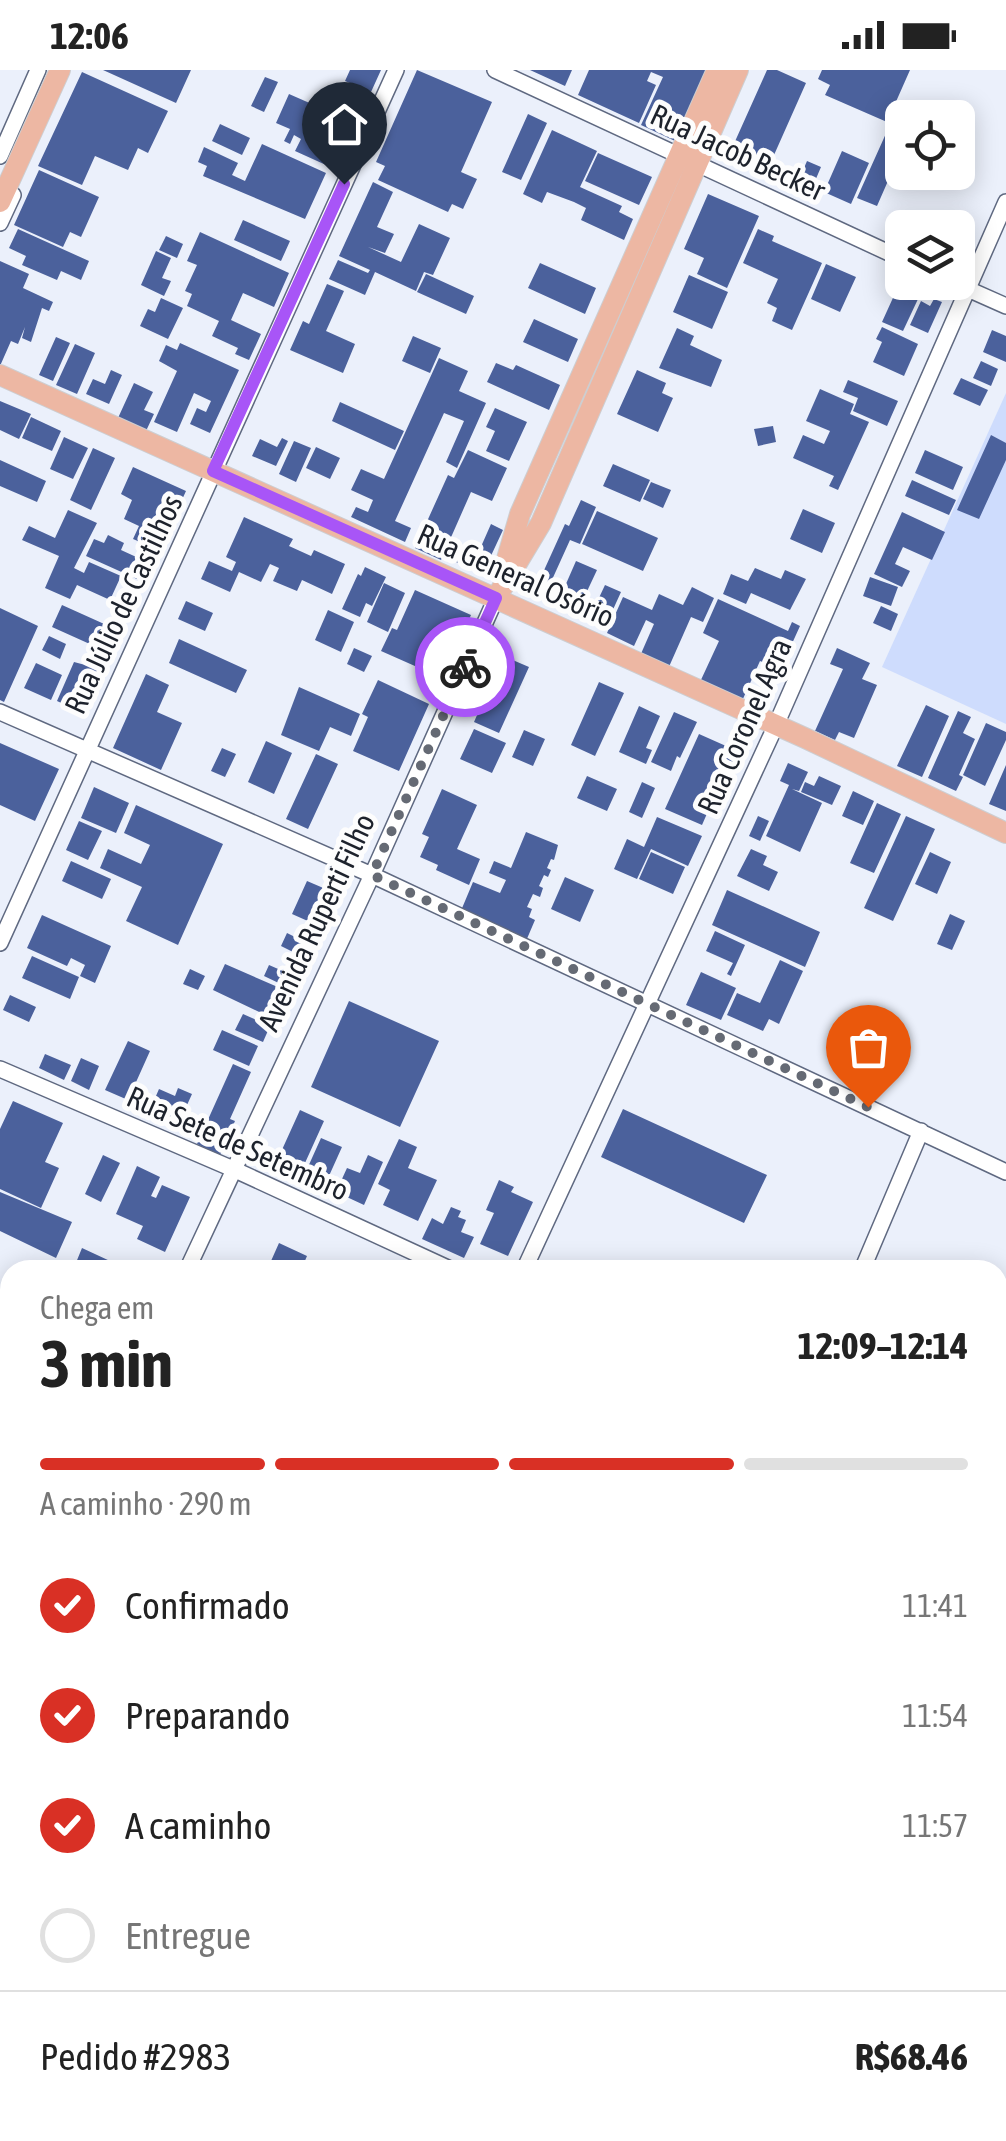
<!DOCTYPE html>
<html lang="pt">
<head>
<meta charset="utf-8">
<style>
	:root { --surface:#fff; --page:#f2f2f2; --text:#222; --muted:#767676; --line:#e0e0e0; --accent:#d93025 }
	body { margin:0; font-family:"Asap Condensed",sans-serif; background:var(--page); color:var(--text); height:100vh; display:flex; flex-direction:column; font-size:38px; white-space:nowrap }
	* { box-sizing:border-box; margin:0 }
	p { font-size:32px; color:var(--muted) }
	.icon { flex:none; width:55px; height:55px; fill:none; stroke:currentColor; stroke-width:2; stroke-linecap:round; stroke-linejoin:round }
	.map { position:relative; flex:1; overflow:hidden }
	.side { position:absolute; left:0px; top:1190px; width:1008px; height:882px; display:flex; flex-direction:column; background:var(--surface); border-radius:30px 30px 0 0; box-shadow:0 5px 25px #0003 }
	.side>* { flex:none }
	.tools { position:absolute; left:885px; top:30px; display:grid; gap:20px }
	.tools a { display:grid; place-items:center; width:90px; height:90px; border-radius:15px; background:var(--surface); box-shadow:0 5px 25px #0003; font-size:50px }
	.pin { position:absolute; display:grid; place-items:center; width:85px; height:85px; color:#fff; margin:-102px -42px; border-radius:50% 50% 50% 0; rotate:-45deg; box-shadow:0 0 10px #0007 }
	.pin .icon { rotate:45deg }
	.courier { position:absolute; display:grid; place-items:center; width:100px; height:100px; margin:-50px; border:8px solid #a855f7; border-radius:50%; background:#fff; color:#222; box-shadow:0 2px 12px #0007 }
	.summary em { font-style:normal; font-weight:700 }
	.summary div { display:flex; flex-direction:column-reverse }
	.summary { display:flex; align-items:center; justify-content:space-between; height:170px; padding:0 40px }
	h1 { font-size:65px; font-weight:700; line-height:75px }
	.bar { display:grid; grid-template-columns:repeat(4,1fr); gap:15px 10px; align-content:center; height:120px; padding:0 40px }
	.bar i { height:12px; border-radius:8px; background:var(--line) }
	.bar .selected { background:var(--accent) }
	.bar p { grid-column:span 4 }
	.line { display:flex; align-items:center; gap:25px; padding:0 40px; border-top:2px solid var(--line) }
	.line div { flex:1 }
	ol { padding:0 40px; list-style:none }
	li { display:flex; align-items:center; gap:30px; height:110px }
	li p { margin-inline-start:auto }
	li .icon { padding:10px; border-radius:50%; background:var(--accent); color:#fff; stroke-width:4 }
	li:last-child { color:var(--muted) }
	li i { width:55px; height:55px; border:5px solid var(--line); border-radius:50% }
	.status { display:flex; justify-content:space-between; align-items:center; height:70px; padding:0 50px; background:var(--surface); direction:ltr }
	.status svg { height:28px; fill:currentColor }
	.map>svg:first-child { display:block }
</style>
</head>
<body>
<div class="status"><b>12:06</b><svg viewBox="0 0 49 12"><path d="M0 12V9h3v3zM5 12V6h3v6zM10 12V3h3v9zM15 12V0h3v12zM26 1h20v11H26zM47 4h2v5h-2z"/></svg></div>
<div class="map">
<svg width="1006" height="2071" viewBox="0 0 1006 2071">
	<rect width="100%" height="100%" fill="#ebf0fb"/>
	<path fill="#cedcfd" d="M1006,323V654L882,597Z"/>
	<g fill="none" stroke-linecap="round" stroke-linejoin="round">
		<path stroke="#667aa9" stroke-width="5" d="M364,2071L366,2062"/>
	</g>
	<path fill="#4b619c" d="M103,0H191L176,33Z
		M350,0H381L371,22L345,11Z
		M417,0L492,32L461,102L477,109L463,139L452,134L448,142L378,110L385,96L376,92Z
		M530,0H572L565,16Z
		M589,0H707L675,71L641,55L663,7L651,2L647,11L656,15L639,53L578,25Z
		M767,0H777L806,13L766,103L728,87Z
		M822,0H910L887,52L825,25L830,15L818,9Z
		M82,2L168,41L148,83L138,78L128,100L95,86L82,115L38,96Z
		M265,7L278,12L264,42L251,36Z
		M289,24L346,49L326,95L295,81L301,69L294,65L290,74L284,71L290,59L276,53Z
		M528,44L547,53L521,110L502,102Z
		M220,54L250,68L242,85L212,71Z
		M888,59L902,66V79L877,136L857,128Z
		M552,60L597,81L580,117L622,136L619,142L633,149L624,170L581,150L586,138L574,132L547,122L542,133L523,124Z
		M262,74L326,103L305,149L203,106L207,96L198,92L204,77L238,93L232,105L245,111Z
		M842,81L869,93L851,134L824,122Z
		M598,83L652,107L639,135L585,111Z
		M807,91L821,97L812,118L798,112Z
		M39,100L99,127L81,167L70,162L63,177L14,155Z
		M373,112L393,122L377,157L394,164L385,183L368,177L401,192L419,154L450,168L433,205L424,202L416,221L375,202L365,225L329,209L338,190L368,203L370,200L339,186Z
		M708,124L759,146L727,218L697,204L704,188L684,179Z
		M243,150L290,171L281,191L234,170Z
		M18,159L89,191L81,210L61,201L57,210L22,195L26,186L9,178Z
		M758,159L774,166L772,171L822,193L792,260L772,251L777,238L767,233L778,209L743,193Z
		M200,162L289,203L274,237L243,223L231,250L261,264L249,290L235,284L238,278L212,266L219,251L187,236L192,224L185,221L197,195L187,191Z
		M166,166L183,174L177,188L159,180Z
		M156,181L171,188L162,208L171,211L164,226L141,215Z
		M0,191L29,204L23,218L53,232L49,241L42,238L31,272L22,268L25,257L18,274L11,271L0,296Z
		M540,193L596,218L585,244L528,218Z
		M826,194L856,207L840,242L811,229Z
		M426,204L474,226L466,244L417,222Z
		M689,205L728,222L712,259L673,242Z
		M327,214L344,221L326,261L355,274L343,303L290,280L303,251L309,254Z
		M897,219L918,229L903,261L882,252Z
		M161,228L183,238L168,269L140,256L148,239L155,242Z
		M934,229L942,232L928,263L910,255L921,231L930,236Z
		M534,249L578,269L568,292L523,272Z
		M882,257L918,274L904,306L873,292L882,272L876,269Z
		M677,258L694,266L690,275L722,290L711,317L659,298Z
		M992,260L1006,266V292L983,282Z
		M413,266L441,278L430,303L402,291Z
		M56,267L70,273L53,311L39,305Z
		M180,273L239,300L210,363L190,354L197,338L206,342L211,331L194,323L177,362L154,352L177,301L159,291L166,275L177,280Z
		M75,274L95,283L77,324L56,315Z
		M439,288L468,301L459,321L486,333L457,398L446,392L464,351L444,343L395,451L411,458L405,472L351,447L356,437L368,442L373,430L351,420L361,399L384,409Z
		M981,291L998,299L991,316L973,308Z
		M496,293L513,300L516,295L560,315L549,340L487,312Z
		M111,300L122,305L109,334L86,324L93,309L105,314Z
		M637,300L666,313L662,323L673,328L658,362L617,344Z
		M961,308L988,320L980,336L953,324Z
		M848,310L898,331L887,356L853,341L858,328L843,322Z
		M134,313L153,322L144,340L154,344L146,361L118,348Z
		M820,319L854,334L850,344L869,352L838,420L829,416L834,406L793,388L803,365L824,374L830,361L806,351Z
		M0,331L31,344L19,369L0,360Z
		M340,332L404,361L395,380L332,351Z
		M495,338L527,352L509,391L486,381L495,361L486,357Z
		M31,347L61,361L52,381L22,368Z
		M773,356L776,372L758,376L754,359Z
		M991,365L1006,373V390L979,449L957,440Z
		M64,367L88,378L73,409L50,399Z
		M282,368L288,371L276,396L252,386L260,369L277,377Z
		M294,371L311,378L296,412L279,404Z
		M316,377L340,388L330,409L306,398Z
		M93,378L115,388L91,440L70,430Z
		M468,380L507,398L492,431L471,422L441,490L415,478L448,405L454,408Z
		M925,380L963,397L953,420L915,403Z
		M0,390L46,411L37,432L0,416Z
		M613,394L650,410L640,432L603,416Z
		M133,397L186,421L159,480L133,469L139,456L124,449L132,430L121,424Z
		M912,410L956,430L949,445L905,426Z
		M651,412L671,420L663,438L643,429Z
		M581,430L596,437L580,474L570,470L546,523L536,518L565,454L569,456Z
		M803,439L835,453L822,483L790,469Z
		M68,440L97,453L74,498L84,503L89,492L121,506L110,530L77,515L70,529L45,518L59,486L22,470L29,456L55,468Z
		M597,441L658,468L643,501L582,474Z
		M902,442L945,462L932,490L903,477L895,494L910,501L902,517L874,504Z
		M244,447L293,469L289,476L311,486L314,480L345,494L332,524L302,510L297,521L273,511L279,498L270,494L261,512L239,502L230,522L201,509L209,491L232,501L236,492L226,487Z
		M491,454L503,460L482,505L452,490L457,479L476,488Z
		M108,465L124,473L121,480L145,491L137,509L86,486L94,469L104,473Z
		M576,491L597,500L582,532L562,523Z
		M365,497L386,507L372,536L366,533L360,547L342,539L358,504L361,506Z
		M755,498L781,509L785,500L806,509L790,540L751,523L746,534L723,524L731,504L748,511Z
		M870,507L898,517L891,536L863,526Z
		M384,513L405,523L388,562L367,552Z
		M605,515L621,522L606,555L590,547Z
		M692,517L714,528L703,552L691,547L668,599L640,586L654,554L646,550L634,576L607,563L623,527L652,540L659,524L683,535Z
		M415,520L471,545L442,608L381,581L392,558L397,560Z
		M718,529L788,561L792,552L800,556L780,600L760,591L742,631L700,612L719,571L703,563Z
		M186,531L213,543L205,561L178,549Z
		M62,535L122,562L112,584L52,557Z
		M881,536L898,544L891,561L873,553Z
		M0,538L38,556L4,632L0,630Z
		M328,540L354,552L341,582L315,570Z
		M49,566L66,574L60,589L42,580Z
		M179,569L247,600L236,623L169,593Z
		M354,578L372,586L364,602L347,594Z
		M837,578L870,593L862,609L877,615L854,668L839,662L835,670L815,661L843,599L830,594Z
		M503,586L529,597L499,663L474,652Z
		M74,592L104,600L85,644L57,631Z
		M36,593L62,605L51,630L24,618Z
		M146,604L169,615L157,642L182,653L161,700L113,678Z
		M378,610L429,634L399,701L353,681L368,647L362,644Z
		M599,612L624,623L595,686L571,675Z
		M299,617L360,644L351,666L330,657L319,681L281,665Z
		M926,635L949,646L922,707L897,696Z
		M639,636L660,646L646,678L652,680L646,694L619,682Z
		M958,641L971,647L963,663L975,669L959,705L963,707L956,721L928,708Z
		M674,642L697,652L680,688L677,686L671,701L651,692Z
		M986,653L1006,662V670L985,716L963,705Z
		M474,659L506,673L492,703L460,689Z
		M524,660L545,669L533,696L512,687Z
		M699,664L744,684L732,711L723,707L702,755L665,739Z
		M266,671L292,683L274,724L248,712Z
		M0,673L59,699L35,751L0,735Z
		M222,678L236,684L225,707L211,701Z
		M316,684L338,694L308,759L286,749Z
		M788,693L808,702L799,721L792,719L822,733L800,782L766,766L789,715L780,711Z
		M1006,695V741L989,734Z
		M587,706L617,719L607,741L577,728Z
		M819,706L841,716L832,735L801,722L805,712L814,716Z
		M642,712L655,718L642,748L629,742Z
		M94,717L129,733L116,763L81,748Z
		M442,719L477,735L457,779L480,789L469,815L436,800L438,795L420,787L429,767L422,764Z
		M853,721L874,731L863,755L842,746Z
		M877,733L901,744L874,803L850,793Z
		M136,735L223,774L178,875L126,851L142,817L100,798L108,779L141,794L150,775L124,763Z
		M758,746L769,751L760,771L749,766Z
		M906,746L935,759L893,851L864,838Z
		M657,747L702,766L688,796L651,779L637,809L614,799L627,769L644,777Z
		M79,751L102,761L88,790L66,780Z
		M526,762L558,775L554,790L551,789L547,798L551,800L548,807L544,805L539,816L543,818L540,827L533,824L527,837L532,839L529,847L535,850L526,871L460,843L473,812L500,823L506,810L489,803L494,791L511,798Z
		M751,779L767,786L763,795L778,802L769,821L737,806Z
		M651,782L685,797L673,824L639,809Z
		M930,782L951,792L937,824L915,814Z
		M71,791L111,809L102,829L62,811Z
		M565,807L594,820L580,852L551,839Z
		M307,811L328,820L323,829L329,832L319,856L292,844Z
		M727,820L820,862L805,897L712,855Z
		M950,844L965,851L952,880L937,874Z
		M42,845L111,876L95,913L80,906L85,895L71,888L67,896L27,878Z
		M715,861L745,875L731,906L727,904L733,893L706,881Z
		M287,863L303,871L297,884L281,876Z
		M32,886L79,907L70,929L22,908Z
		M780,890L803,901L779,954L769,949L763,961L727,945L737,923L760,933Z
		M225,894L280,918L276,926L282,929L274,949L213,920Z
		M269,895L292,905L287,917L264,906Z
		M190,899L205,906L198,920L183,914Z
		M701,902L736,918L721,950L686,935Z
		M10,925L36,937L29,952L3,940Z
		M349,931L439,971L400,1057L311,1017Z
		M243,944L270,956L263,972L235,960Z
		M222,960L258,976L249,996L213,980Z
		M128,971L150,981L128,1030L105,1020Z
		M45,984L71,995L64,1010L39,998Z
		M81,988L99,996L89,1020L71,1011Z
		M233,994L251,1002L230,1049L235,1051L220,1085L197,1074Z
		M178,1018L192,1024L178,1055L149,1042L159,1019L175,1026Z
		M13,1031L63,1053L45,1092L59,1098L41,1138L0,1119V1059Z
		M623,1039L767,1105L744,1153L601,1087Z
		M300,1040L324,1051L300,1104L276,1093Z
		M321,1068L342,1077L324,1117L303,1108Z
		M399,1069L417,1077L408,1098L437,1110L418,1151L383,1135L390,1120L378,1114Z
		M103,1085L120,1093L101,1132L85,1124Z
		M368,1085L383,1092L364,1135L336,1122L347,1098L360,1103Z
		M137,1096L160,1107L151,1126L156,1128L162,1115L190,1127L165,1182L137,1169L143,1156L116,1144Z
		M499,1110L514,1117L511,1122L533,1132L508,1186L480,1174L494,1143L486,1140Z
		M0,1122L72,1152L56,1188L0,1161Z
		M451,1137L461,1141L458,1147L466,1150L461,1162L474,1167L464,1188L422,1169L432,1148L443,1154Z
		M279,1173L307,1186L301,1200H267Z
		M82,1178L110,1191L106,1200H73Z
		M998,1237L1006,1241V1278L998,1274Z
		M7,1258L10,1260V1315L0,1311V1273Z
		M0,1368L10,1373V1419L0,1414Z
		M998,1374L1002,1376L1000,1382L1006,1385V1422L998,1418Z
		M0,1464L10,1469V1506L0,1502Z
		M998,1568L1006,1571V1601L998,1597Z
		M0,1703L10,1707V1735L0,1730Z
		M0,1735L10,1739V1770L3,1767L0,1774Z
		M3,1796L10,1799V1832L3,1847L0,1846V1803Z
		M10,1920V1969L0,1965V1941Z
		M0,2047L10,2051V2062H22L18,2071H0Z"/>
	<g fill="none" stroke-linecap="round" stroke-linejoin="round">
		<g stroke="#5f6981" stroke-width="18">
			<path id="minor" d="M495,0L902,189
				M0,86L38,0
				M0,153L13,125
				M952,212L1006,236
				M0,642L372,805L1006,1102
				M0,873L396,0
				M0,999L233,1099L452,1200
				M187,1200L372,805L496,528
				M524,1200L776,655L1006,132
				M862,1200L921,1061
				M0,1340L10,1344
				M998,1485L1006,1466
				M0,1613L10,1591
				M0,1677L10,1682
				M998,1785L1006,1789
				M0,2013L10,2018
				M108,2062L127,2071
				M851,2062L869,2071
				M466,2071L470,2062
				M569,2071L573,2062
				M732,2071L736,2062"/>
		</g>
		<g stroke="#cdced1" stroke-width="22">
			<path id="major" d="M0,132L60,0
				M0,305L805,668L1006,763
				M504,499L520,444L717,0
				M496,528L541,453L738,0"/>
		</g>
		<use href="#minor" stroke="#fff" stroke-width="15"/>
		<use href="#major" stroke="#edb7a3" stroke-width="20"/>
	</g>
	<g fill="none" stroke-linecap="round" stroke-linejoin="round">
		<path stroke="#656a74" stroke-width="10" stroke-dasharray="0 18" d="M465,597L372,805L868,1037"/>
		<path stroke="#a855f7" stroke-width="12" d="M344,114L213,401L496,528L465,597"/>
	</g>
	<g text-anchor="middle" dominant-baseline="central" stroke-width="10" stroke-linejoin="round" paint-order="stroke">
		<g font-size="30" fill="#1d222c" stroke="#fdfdfd">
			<text transform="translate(738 82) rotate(25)">Rua Jacob Becker</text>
			<text transform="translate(516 505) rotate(24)">Rua General Osório</text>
			<text transform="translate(123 534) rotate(-65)">Rua Júlio de Castilhos</text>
			<text transform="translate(744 656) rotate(-66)">Rua Coronel Agra</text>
			<text transform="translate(316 852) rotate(-65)">Avenida Ruperti Filho</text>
			<text transform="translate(238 1073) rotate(24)">Rua Sete de Setembro</text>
		</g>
	</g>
</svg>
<div class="tools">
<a><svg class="icon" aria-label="locate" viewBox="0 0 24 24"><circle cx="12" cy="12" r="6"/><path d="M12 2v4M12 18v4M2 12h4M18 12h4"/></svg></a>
<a><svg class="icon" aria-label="layers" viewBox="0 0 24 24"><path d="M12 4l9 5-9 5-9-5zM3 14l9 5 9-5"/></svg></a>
</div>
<div class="pin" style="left:868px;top:1037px;background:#ea580c"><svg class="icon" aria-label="bag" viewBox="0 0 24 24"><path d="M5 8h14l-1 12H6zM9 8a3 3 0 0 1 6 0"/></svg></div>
<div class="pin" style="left:344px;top:114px;background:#1f2937"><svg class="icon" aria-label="home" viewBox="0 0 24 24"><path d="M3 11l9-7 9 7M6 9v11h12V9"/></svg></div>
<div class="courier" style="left:465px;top:597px"><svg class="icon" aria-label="bike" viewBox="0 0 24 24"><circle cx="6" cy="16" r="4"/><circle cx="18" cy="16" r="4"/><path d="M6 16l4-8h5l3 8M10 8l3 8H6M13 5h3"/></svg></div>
<section class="side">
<div class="summary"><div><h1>3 min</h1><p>Chega em</p></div><em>12:09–12:14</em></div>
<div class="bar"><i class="selected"></i><i class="selected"></i><i class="selected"></i><i></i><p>A caminho · 290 m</p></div>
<ol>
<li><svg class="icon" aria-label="check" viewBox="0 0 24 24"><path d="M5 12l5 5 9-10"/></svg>Confirmado<p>11:41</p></li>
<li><svg class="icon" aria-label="check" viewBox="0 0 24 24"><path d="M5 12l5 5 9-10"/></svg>Preparando<p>11:54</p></li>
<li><svg class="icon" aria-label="check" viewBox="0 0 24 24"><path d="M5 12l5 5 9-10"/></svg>A caminho<p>11:57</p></li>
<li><i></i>Entregue</li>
</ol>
<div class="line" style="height:130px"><div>Pedido #2983</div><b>R$68.46</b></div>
</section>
</div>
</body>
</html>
